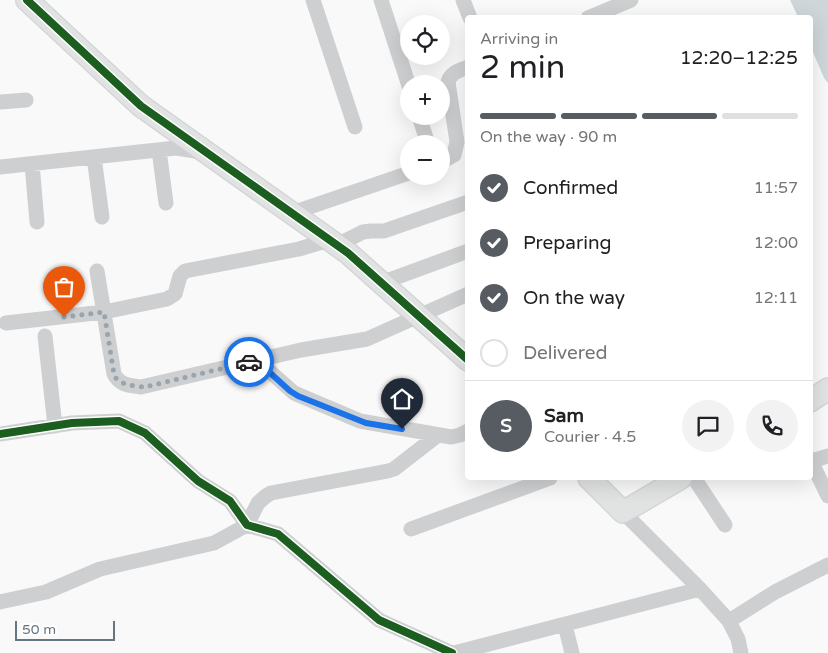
<!DOCTYPE html>
<html lang="en">
<head>
<meta charset="utf-8">
<style>
	:root { --surface:#fff; --page:#f2f2f2; --text:#202124; --muted:#757577; --line:#e0e0e0; --accent:#565c61 }
	body { margin:0; font-family:"Varela Round",sans-serif; background:var(--page); color:var(--text); height:100vh; display:flex; flex-direction:column; font-size:19px; white-space:nowrap }
	* { box-sizing:border-box; margin:0 }
	p { font-size:16px; color:var(--muted) }
	.icon { flex:none; width:28px; height:28px; fill:none; stroke:currentColor; stroke-width:2; stroke-linecap:round; stroke-linejoin:round }
	.map { position:relative; flex:1; overflow:hidden }
	.side { position:absolute; left:465px; top:15px; width:348px; height:465px; display:flex; flex-direction:column; background:var(--surface); border-radius:5px; box-shadow:0 5px 20px #0002 }
	.side>* { flex:none }
	.tools { position:absolute; left:400px; top:15px; display:grid; gap:10px }
	.tools a { display:grid; place-items:center; width:50px; height:50px; border-radius:50%; background:var(--surface); box-shadow:0 5px 20px #0002; font-size:25px }
	.scale { position:absolute; left:15px; bottom:12px; width:100px; box-sizing:border-box; padding-left:5px; border:2px solid #657683; border-top:0; font-size:14px; line-height:18px; white-space:nowrap; color:#657683; -webkit-text-stroke:4px #fff; paint-order:stroke }
	.pin { position:absolute; display:grid; place-items:center; width:42px; height:42px; color:#fff; margin:-51px -21px; border-radius:50% 50% 50% 0; rotate:-45deg; box-shadow:0 0 5px #0007 }
	.pin .icon { rotate:45deg }
	.courier { position:absolute; display:grid; place-items:center; width:50px; height:50px; margin:-25px; border:4px solid #1a73e8; border-radius:50%; background:#fff; color:#222; box-shadow:0 1px 6px #0007 }
	.summary em { font-style:normal; font-weight:600 }
	.summary div { display:flex; flex-direction:column-reverse }
	.summary { display:flex; align-items:center; justify-content:space-between; height:85px; padding:0 15px }
	h1 { font-size:32px; font-weight:600; line-height:38px }
	.bar { display:grid; grid-template-columns:repeat(4,1fr); gap:8px 5px; align-content:center; height:60px; padding:0 15px }
	.bar i { height:6px; border-radius:4px; background:var(--line) }
	.bar .active { background:var(--accent) }
	.bar p { grid-column:span 4 }
	.line { display:flex; align-items:center; gap:12px; padding:0 15px; border-top:1px solid var(--line) }
	.line div { flex:1 }
	.round { display:grid; place-items:center; flex:none; width:52px; height:52px; border-radius:26px; background:var(--page) }
	ol { padding:0 15px; list-style:none }
	li { display:flex; align-items:center; gap:15px; height:55px }
	li p { margin-inline-start:auto }
	li .icon { padding:5px; border-radius:50%; background:var(--accent); color:#fff; stroke-width:4 }
	li:last-child { color:var(--muted) }
	li i { width:28px; height:28px; border:2px solid var(--line); border-radius:50% }
	.map>svg:first-child { display:block }
</style>
</head>
<body>
<div class="map">
<svg width="828" height="653" viewBox="0 0 828 653">
	<rect width="100%" height="100%" fill="#f9f9f9"/>
	<path fill="#ced6d9" d="M790,0H828V83L824,78L810,45V18L798,17Z"/>
	<g fill="none" stroke-linecap="round" stroke-linejoin="round">
		<g stroke="#d5d6d7" stroke-width="24">
			<path id="secondary" d="M27,0L141,106L348,253L468,360
				M810,401L828,389
				M589,478L623,512L681,478"/>
		</g>
		<path stroke="#cecfd0" stroke-width="15" d="M313,0L355,127
			M381,0L409,86
			M463,0L470,18
			M588,18L631,0
			M0,102L26,100
			M419,116L428,144
			M159,150L166,203
			M94,157L102,217
			M441,162L454,155L457,142L448,82C451,72 459,71 468,67
			M32,164L37,222
			M0,167L176,148L202,152
			M292,213L409,173
			M337,245L363,232L371,231H384L468,202
			M97,271L114,374C120,386 130,385 141,387L301,350L367,339L468,294
			M381,283L468,251
			M6,323L104,312L167,299L175,294L180,276L185,271L299,249L329,240
			M45,336L55,426
			M257,360L294,393L360,421L451,437L460,435L468,431
			M0,434L72,423L119,421L145,433L198,481L230,501L247,525L278,534L379,620L452,653
			M810,459L828,496
			M812,461L828,456
			M694,478L725,525
			M623,512L700,589L729,621L738,639L741,653
			M411,529L550,478
			M0,602L46,592L100,569L214,543L247,525L258,503L266,496L271,493L388,471L394,469L438,435
			M729,621L775,592L828,565
			M565,625L572,653
			M454,653C536,632 617,610 700,589"/>
		<use href="#secondary" stroke="#e1e2e2" stroke-width="21"/>
		<g stroke="#fff" stroke-width="11">
			<path id="cycleway" d="M27,0L141,106L348,253L468,360
				M0,434L72,423L119,421L145,433L198,481L230,501L247,525L278,534L379,620L452,653"/>
		</g>
		<use href="#cycleway" stroke="#1b5e20" stroke-width="8"/>
	</g>
	<g fill="none" stroke-linecap="round" stroke-linejoin="round">
		<path stroke="#99a4ac" stroke-width="5" stroke-dasharray="0 9" d="M64,317L104,312L114,374C115,377 116,379 119,381C124,385 139,387 145,387L249,362"/>
		<path stroke="#1a73e8" stroke-width="6" d="M249,362L256,360L290,391L298,396L366,423L402,429"/>
	</g>
</svg>
<div class="tools">
<a><svg class="icon" aria-label="locate" viewBox="0 0 24 24"><circle cx="12" cy="12" r="6"/><path d="M12 2v4M12 18v4M2 12h4M18 12h4"/></svg></a>
<a>+</a>
<a>−</a>
</div>
<div class="scale">50 m</div>
<div class="pin" style="left:64px;top:317px;background:#ea580c"><svg class="icon" aria-label="bag" viewBox="0 0 24 24"><path d="M5 8h14l-1 12H6zM9 8a3 3 0 0 1 6 0"/></svg></div>
<div class="pin" style="left:402px;top:429px;background:#1f2937"><svg class="icon" aria-label="home" viewBox="0 0 24 24"><path d="M3 11l9-7 9 7M6 9v11h12V9"/></svg></div>
<div class="courier" style="left:249px;top:362px"><svg class="icon" aria-label="car" viewBox="0 0 24 24"><path d="M5 17H2v-5l4-1 3-4h7l3 4 3 1v5h-3M9 17h6M6 11h13"/><circle cx="7" cy="17" r="2"/><circle cx="17" cy="17" r="2"/></svg></div>
<section class="side">
<div class="summary"><div><h1>2 min</h1><p>Arriving in</p></div><em>12:20–12:25</em></div>
<div class="bar"><i class="active"></i><i class="active"></i><i class="active"></i><i></i><p>On the way · 90 m</p></div>
<ol>
<li><svg class="icon" aria-label="check" viewBox="0 0 24 24"><path d="M5 12l5 5 9-10"/></svg>Confirmed<p>11:57</p></li>
<li><svg class="icon" aria-label="check" viewBox="0 0 24 24"><path d="M5 12l5 5 9-10"/></svg>Preparing<p>12:00</p></li>
<li><svg class="icon" aria-label="check" viewBox="0 0 24 24"><path d="M5 12l5 5 9-10"/></svg>On the way<p>12:11</p></li>
<li><i></i>Delivered</li>
</ol>
<div class="line" style="height:90px"><b class="round" style="background:var(--accent);color:#fff">S</b><div><b>Sam</b><p>Courier · 4.5</p></div><a class="round"><svg class="icon" aria-label="chat" viewBox="0 0 24 24"><path d="M4 5h16v11H9l-5 4z"/></svg></a><a class="round"><svg class="icon" aria-label="phone" viewBox="0 0 24 24"><path d="M5 4h4l2 5-3 2q2 4 5 5l2-3 5 2v4C11 20 4 13 5 4z"/></svg></a></div>
</section>
</div>
</body>
</html>
